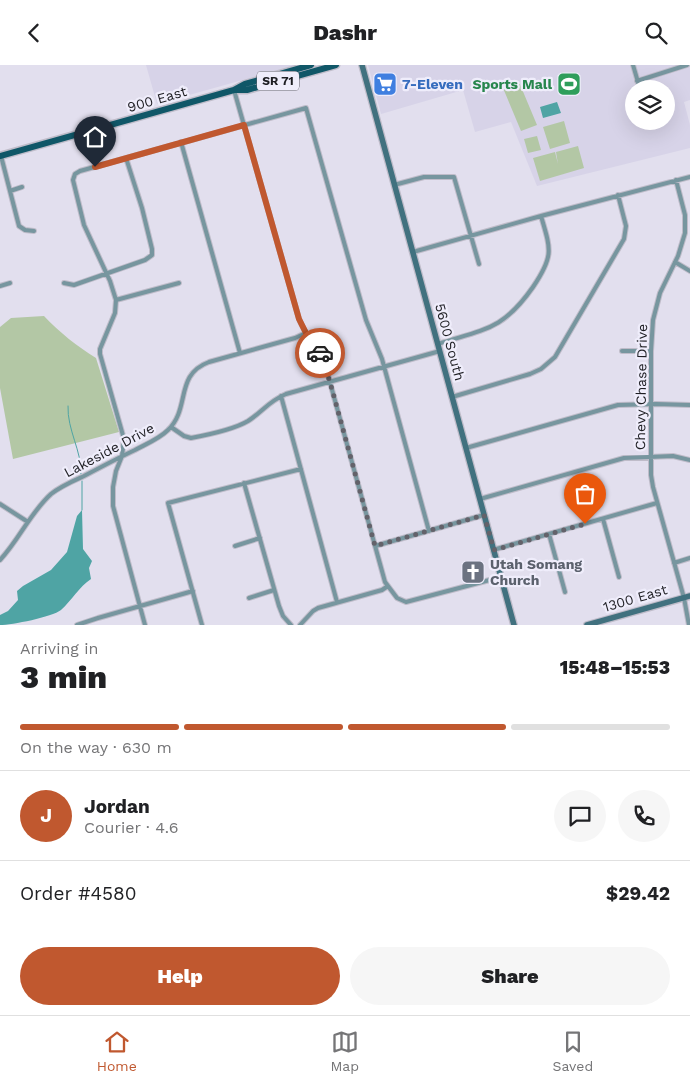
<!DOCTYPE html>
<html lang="en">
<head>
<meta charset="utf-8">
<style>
	:root { --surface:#fff; --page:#f6f6f6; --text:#202124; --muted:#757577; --line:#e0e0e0; --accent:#c0582f }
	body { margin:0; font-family:"Work Sans",sans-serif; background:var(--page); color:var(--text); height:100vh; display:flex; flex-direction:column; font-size:19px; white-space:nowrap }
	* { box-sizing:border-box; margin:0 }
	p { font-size:16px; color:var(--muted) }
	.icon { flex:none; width:28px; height:28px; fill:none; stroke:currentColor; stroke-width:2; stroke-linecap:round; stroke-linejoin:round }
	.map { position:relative; height:560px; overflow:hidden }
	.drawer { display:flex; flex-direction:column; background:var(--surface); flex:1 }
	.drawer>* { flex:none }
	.fabs { position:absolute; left:625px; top:15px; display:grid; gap:10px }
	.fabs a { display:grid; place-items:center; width:50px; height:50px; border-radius:50%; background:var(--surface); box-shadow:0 5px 20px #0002; font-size:25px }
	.pin { position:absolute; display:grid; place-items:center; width:42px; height:42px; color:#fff; margin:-51px -21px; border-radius:50% 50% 50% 0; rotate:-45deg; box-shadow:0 0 5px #0007 }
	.pin .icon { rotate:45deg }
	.courier { position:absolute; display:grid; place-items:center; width:50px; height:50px; margin:-25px; border:4px solid #c0582f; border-radius:50%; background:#fff; color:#222; box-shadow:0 1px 6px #0007 }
	.overview em { font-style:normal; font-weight:800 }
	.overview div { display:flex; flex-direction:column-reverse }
	.overview { display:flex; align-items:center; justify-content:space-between; height:85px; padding:0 20px }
	h1 { font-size:32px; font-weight:800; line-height:38px }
	.bar { display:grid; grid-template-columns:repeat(4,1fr); gap:8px 5px; align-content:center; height:60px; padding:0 20px }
	.bar i { height:6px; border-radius:4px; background:var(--line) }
	.bar .on { background:var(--accent) }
	.bar p { grid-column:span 4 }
	.line { display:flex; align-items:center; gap:12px; padding:0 20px; border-top:1px solid var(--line) }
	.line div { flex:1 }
	.round { display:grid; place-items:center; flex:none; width:52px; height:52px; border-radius:26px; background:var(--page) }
	.primary-button { display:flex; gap:10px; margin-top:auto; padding:10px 20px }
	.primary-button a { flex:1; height:58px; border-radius:30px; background:var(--accent); color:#fff; font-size:20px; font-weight:800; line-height:58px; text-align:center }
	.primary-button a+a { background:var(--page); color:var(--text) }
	header { display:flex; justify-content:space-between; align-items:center; height:65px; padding:0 20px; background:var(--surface); font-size:22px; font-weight:800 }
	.dock { display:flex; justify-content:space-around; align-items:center; height:70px; border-top:1px solid var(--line); background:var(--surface); font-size:14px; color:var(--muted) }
	.dock a { display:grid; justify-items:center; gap:2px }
	.dock .on { color:var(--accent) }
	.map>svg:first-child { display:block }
</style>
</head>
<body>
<header><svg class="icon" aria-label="back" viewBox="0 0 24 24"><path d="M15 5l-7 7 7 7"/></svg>Dashr<svg class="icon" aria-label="search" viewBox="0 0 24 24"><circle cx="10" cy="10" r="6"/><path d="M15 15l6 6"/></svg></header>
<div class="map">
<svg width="690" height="560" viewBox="0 0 690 560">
	<rect width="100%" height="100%" fill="#e2dfee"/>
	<path fill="#d7d3e8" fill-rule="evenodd" d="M146,0H296L157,39Z
		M368,0H690V35L684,37L690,60V83L537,121L511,57L475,67L463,25L381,49ZM634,24H666V56H634Z"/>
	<path fill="#b3c7a5" d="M519,17L537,60L521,66L503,23Z
		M564,56L570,78L550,84L543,62Z
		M537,71L541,85L528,88L524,74Z
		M578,81L584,103L540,116L533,93L555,87L558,99L556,87Z
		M44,251C60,268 77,281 96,293L119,367L13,394L0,323V262L11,253Z"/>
	<path fill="#4fa4a4" d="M557,37L561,48L543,53L540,42Z
		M82,445L83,484L92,496L89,503L91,514C79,522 72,535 61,545C52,552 12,560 0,560V550L8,546L18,535L17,526L23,521L51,505L67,487L77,451Z"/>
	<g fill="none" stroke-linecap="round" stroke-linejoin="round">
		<path stroke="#4fa4a4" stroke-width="1" d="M68,341C67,365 82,386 81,409
			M82,445V416"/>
		<g stroke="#bfbcc9" stroke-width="6">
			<path id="minor" d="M633,0L640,24
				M637,16L687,0
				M234,25L299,254C306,272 319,285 326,303L385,517L397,533L406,537L501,512
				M181,77L240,288
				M1,91L19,161L25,165L34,166
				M676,115L685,150V168L678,191L660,228L653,255L651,286V410L653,422L684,533L689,560
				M394,120L424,112H454L479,199
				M10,126L22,122
				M413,187L541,151L690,112
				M675,197L690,206
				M64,218L74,220L145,195L152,190V184L142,143L126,93
				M0,221L10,218
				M116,235L179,218
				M438,279C485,264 503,265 533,222C554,191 551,185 541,151
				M622,286H651
				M281,331L337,537
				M452,332L530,309L541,304L555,292L624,174L626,161L618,130
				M171,362L184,371L191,373C207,370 233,365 248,356C262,347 269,336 286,329L440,286
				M466,383L618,340L656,339L690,340
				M244,418L279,541L283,551L291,560
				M480,434L624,393L673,391L690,395
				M0,439L28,457
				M603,454L619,512
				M549,469L565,527
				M235,481L260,473
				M375,481L484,450
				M493,485L657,438
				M0,495C19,475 30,448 51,429C61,421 73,416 84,411C101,402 118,393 135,385C146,379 159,374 168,365C191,343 174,310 209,297L295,273L306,268
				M674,498L690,493
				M249,533L274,525
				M77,560L98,553L193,526
				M145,560L113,441V422L116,406L122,391L124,374L100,289V284L115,248L116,235L110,216L84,160L73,115L75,109L80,106L306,43L366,255L382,294L429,466
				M202,560L168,438L301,404
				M300,560L313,546L318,543L382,525L388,521"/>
		</g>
		<g stroke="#bfbcc9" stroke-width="8">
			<path id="secondary" d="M362,0L514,560
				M587,560L690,531"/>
		</g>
		<g stroke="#bfbcc9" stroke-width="9">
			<path id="primary" d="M236,25H247L336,0
				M0,91L234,25L245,19L311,0"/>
		</g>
		<use href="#minor" stroke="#77969f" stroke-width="4"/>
		<use href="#secondary" stroke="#41717f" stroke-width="5.5"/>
		<use href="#primary" stroke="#105768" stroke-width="6"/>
	</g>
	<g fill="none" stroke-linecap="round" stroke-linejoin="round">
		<path stroke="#63626a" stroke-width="5" stroke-dasharray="0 9" d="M320,288L330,317L375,481L484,450L494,485L585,459"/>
		<path stroke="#c0582f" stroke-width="6" d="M95,102L244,60L299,254L306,268L320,288"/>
	</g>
	<defs>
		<g id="supermarket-square" transform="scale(1.25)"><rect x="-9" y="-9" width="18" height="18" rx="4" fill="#3f7fe0" stroke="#efedfb"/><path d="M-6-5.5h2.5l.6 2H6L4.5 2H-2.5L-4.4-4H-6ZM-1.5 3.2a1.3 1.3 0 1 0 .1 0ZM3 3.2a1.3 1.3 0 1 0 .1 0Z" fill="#fff"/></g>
		<g id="stadium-square" transform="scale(1.25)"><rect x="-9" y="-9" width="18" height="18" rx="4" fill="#2e9e5b" stroke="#efedfb"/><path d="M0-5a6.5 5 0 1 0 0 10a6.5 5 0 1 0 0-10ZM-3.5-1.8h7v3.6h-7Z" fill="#fff"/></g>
		<g id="church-square" transform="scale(1.25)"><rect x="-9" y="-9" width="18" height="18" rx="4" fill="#6b7280" stroke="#efedfb"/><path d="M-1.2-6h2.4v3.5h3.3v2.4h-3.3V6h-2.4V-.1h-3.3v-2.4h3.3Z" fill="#fff"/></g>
	</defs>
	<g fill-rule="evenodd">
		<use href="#supermarket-square" x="385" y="19"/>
		<use href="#stadium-square" x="569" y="19"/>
		<use href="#church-square" x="473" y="507"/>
	</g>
	<g text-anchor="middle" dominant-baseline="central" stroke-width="4.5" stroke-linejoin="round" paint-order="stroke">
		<rect fill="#efedfb" stroke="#5d5c64" stroke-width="1" x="257" y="6.5" width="42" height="19" rx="4"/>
		<g font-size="12" font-weight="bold" fill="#1e1e23">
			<text x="278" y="16">SR 71</text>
		</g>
		<g font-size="14" font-weight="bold" fill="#366cbe" stroke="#efedfb" text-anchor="start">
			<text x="402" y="19">7-Eleven</text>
		</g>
		<g font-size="14" font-weight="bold" fill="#27864d" stroke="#efedfb" text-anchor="end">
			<text x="552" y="19">Sports Mall</text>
		</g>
		<g font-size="14" fill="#1e1e23" stroke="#efedfb">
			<text transform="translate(157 34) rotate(-16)">900 East</text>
			<text transform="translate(450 277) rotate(75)">5600 South</text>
			<text transform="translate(641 322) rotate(-89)">Chevy Chase Drive</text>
			<text transform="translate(109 385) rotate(-28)">Lakeside Drive</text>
			<text transform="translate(635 533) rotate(-16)">1300 East</text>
		</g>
		<g font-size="14" font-weight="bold" fill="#5b616d" stroke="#efedfb" text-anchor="start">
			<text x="490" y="499">Utah Somang<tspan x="490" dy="16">Church</tspan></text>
		</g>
	</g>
</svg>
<div class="fabs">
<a><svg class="icon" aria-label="layers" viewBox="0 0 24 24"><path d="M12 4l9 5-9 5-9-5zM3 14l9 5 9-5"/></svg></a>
</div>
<div class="pin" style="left:585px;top:459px;background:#ea580c"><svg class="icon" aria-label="bag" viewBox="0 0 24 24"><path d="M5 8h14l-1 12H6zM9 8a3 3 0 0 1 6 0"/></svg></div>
<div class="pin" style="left:95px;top:102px;background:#1f2937"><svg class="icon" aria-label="home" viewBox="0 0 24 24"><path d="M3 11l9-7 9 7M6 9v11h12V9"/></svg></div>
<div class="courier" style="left:320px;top:288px"><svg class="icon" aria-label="car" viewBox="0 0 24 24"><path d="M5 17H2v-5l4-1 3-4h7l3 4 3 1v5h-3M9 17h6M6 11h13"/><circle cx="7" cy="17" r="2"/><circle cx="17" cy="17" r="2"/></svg></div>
</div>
<section class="drawer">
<div class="overview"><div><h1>3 min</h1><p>Arriving in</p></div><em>15:48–15:53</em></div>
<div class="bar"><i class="on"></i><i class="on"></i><i class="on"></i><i></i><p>On the way · 630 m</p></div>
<div class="line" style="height:90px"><b class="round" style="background:var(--accent);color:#fff">J</b><div><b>Jordan</b><p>Courier · 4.6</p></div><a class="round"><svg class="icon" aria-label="chat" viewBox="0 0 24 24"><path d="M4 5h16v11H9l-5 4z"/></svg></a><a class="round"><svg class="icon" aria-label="phone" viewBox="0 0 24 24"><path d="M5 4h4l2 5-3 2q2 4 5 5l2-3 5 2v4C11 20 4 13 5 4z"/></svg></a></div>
<div class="line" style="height:65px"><div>Order #4580</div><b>$29.42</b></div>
<div class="primary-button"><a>Help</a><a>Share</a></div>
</section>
<nav class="dock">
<a class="on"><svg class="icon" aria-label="home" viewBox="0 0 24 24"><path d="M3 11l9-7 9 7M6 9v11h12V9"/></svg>Home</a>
<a><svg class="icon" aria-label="map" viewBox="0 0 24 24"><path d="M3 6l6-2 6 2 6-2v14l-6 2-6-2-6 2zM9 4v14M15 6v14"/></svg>Map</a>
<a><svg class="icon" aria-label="saved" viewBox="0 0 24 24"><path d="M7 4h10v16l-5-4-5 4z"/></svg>Saved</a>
</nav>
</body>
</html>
